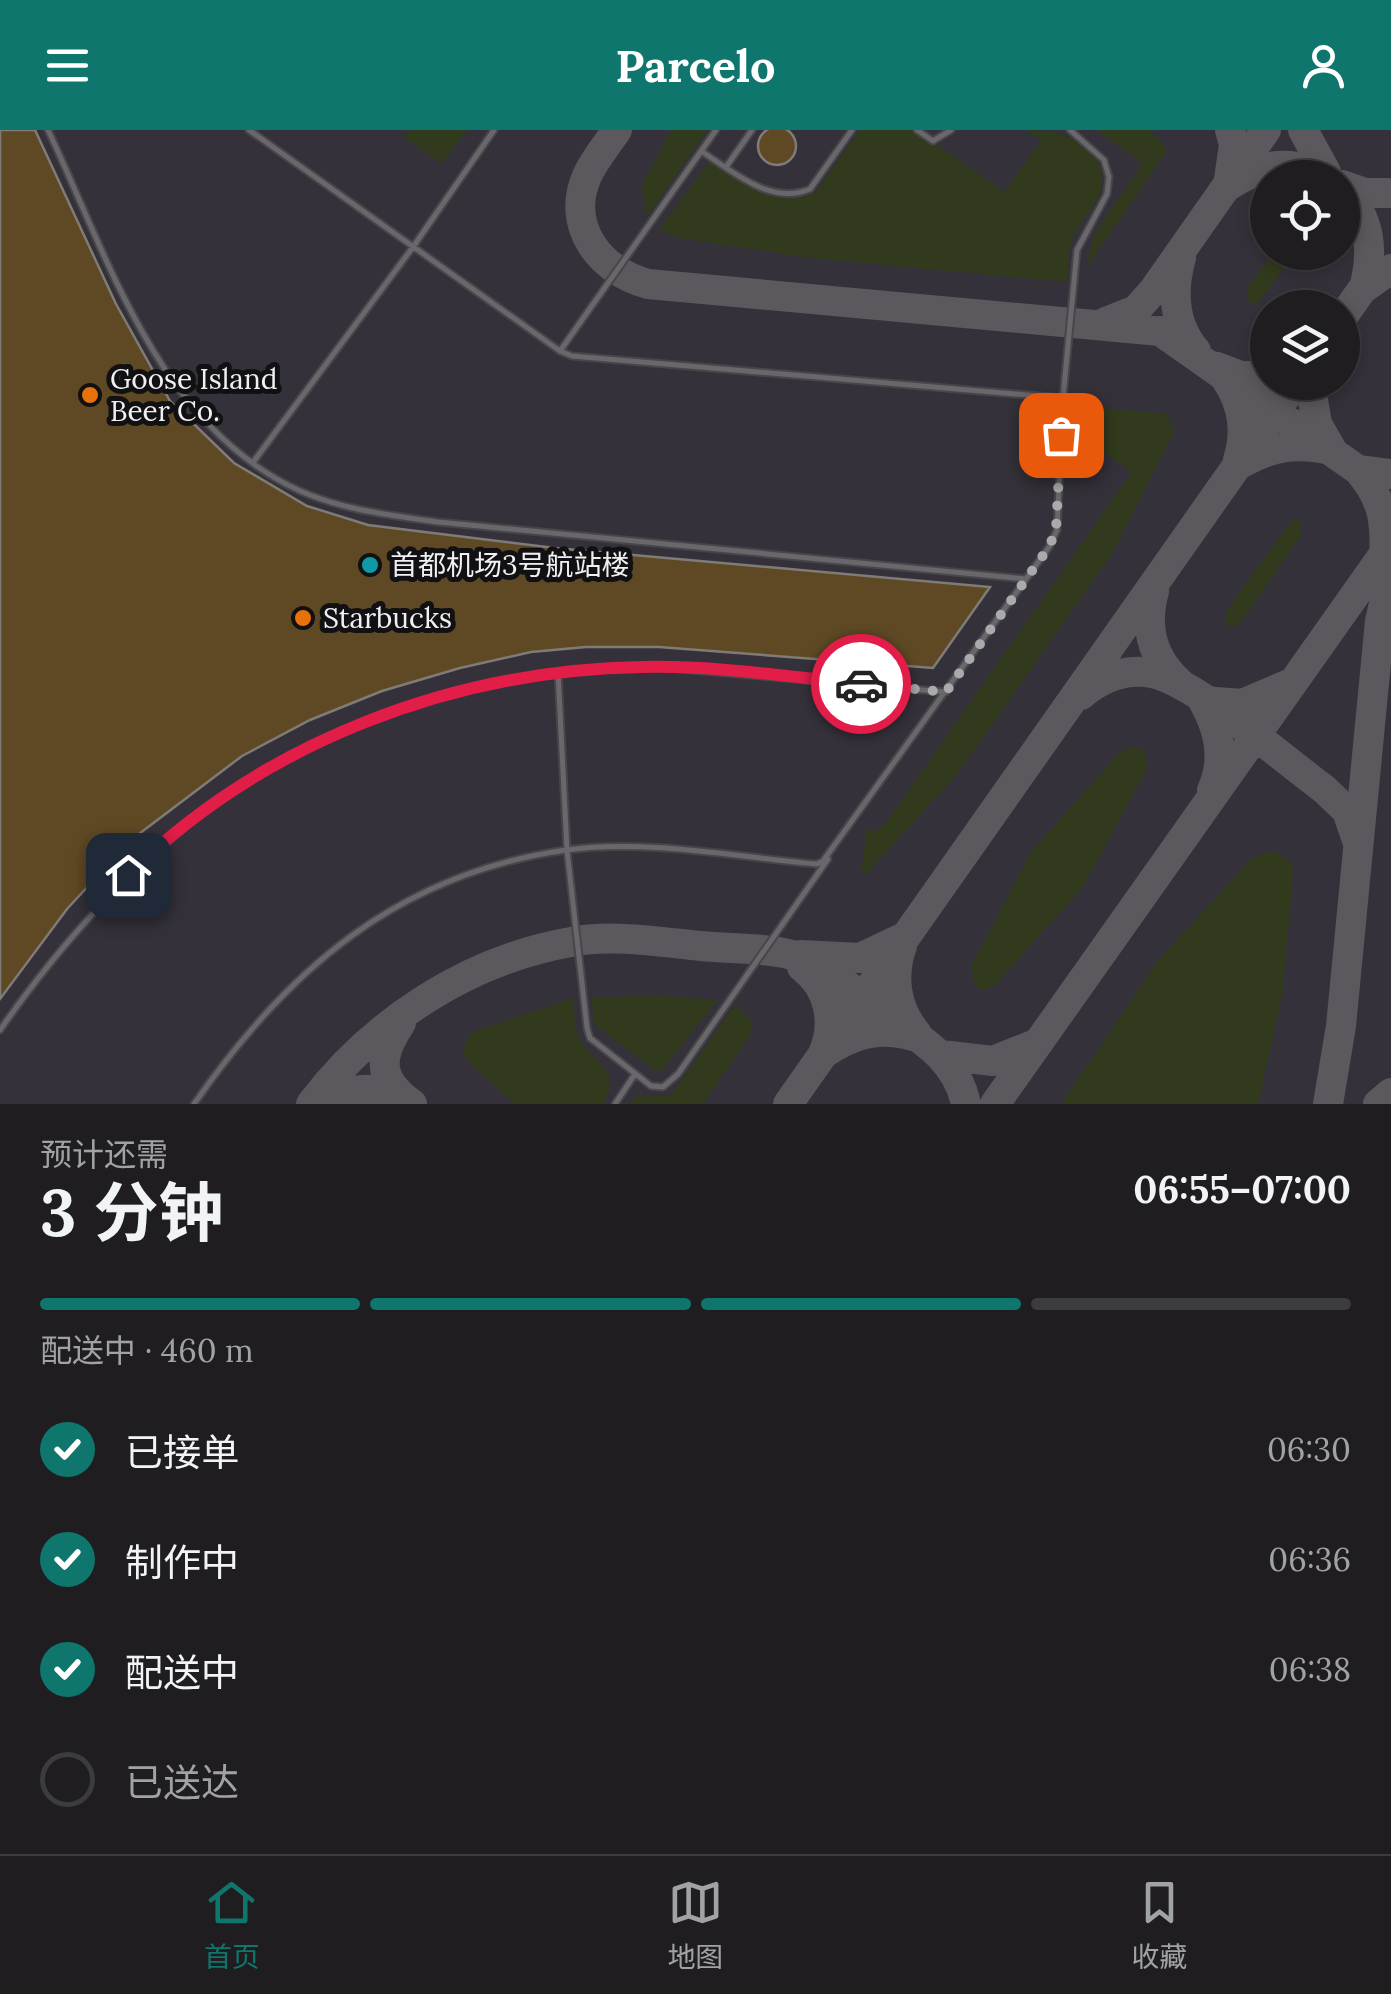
<!DOCTYPE html>
<html lang="zh">
<head>
<meta charset="utf-8">
<style>
	:root { --surface:#1f1d20; --page:#272629; --text:#f1f3f6; --muted:#a1a2a5; --line:#3c3b3e; --accent:#0f766e }
	body { margin:0; font-family:Lora,"Noto Sans SC",serif; background:var(--page); color:var(--text); height:100vh; display:flex; flex-direction:column; font-size:38px; white-space:nowrap }
	* { box-sizing:border-box; margin:0 }
	p { font-size:32px; color:var(--muted) }
	.icon { flex:none; width:55px; height:55px; fill:none; stroke:currentColor; stroke-width:2; stroke-linecap:round; stroke-linejoin:round }
	.map { position:relative; height:974px; overflow:hidden }
	.drawer { display:flex; flex-direction:column; background:var(--surface); flex:1 }
	.drawer>* { flex:none }
	.fabs { position:absolute; left:1250px; top:30px; display:grid; gap:20px }
	.fabs a { display:grid; place-items:center; width:110px; height:110px; border-radius:50%; background:var(--surface); box-shadow:0 5px 15px #0003,0 0 0 2px var(--line); font-size:50px }
	.pin { position:absolute; display:grid; place-items:center; width:85px; height:85px; color:#fff; margin:-42px; border-radius:20px; box-shadow:0 5px 15px #0006 }
	.courier { position:absolute; display:grid; place-items:center; width:100px; height:100px; margin:-50px; border:8px solid #e11d48; border-radius:50%; background:#fff; color:#222; box-shadow:0 2px 12px #0007 }
	.summary em { font-style:normal; font-weight:700 }
	.summary div { display:flex; flex-direction:column-reverse }
	.summary { display:flex; align-items:center; justify-content:space-between; height:170px; padding:0 40px }
	h1 { font-size:65px; font-weight:700; line-height:75px }
	.bar { display:grid; grid-template-columns:repeat(4,1fr); gap:15px 10px; align-content:center; height:120px; padding:0 40px }
	.bar i { height:12px; border-radius:8px; background:var(--line) }
	.bar .selected { background:var(--accent) }
	.bar p { grid-column:span 4 }
	ol { padding:0 40px; list-style:none }
	li { display:flex; align-items:center; gap:30px; height:110px }
	li p { margin-inline-start:auto }
	li .icon { padding:10px; border-radius:50%; background:var(--accent); color:#fff; stroke-width:4 }
	li:last-child { color:var(--muted) }
	li i { width:55px; height:55px; border:5px solid var(--line); border-radius:50% }
	header { display:flex; justify-content:space-between; align-items:center; height:130px; padding:0 40px; background:var(--accent); color:#fff; font-size:45px; font-weight:700 }
	.tab-bar { display:flex; justify-content:space-around; align-items:center; height:140px; border-top:2px solid var(--line); background:var(--surface); font-size:28px; color:var(--muted) }
	.tab-bar a { display:grid; justify-items:center; gap:5px }
	.tab-bar .selected { color:var(--accent) }
	.map>svg:first-child { display:block }
</style>
</head>
<body>
<header><svg class="icon" aria-label="menu" viewBox="0 0 24 24"><path d="M4 6h16M4 12h16M4 18h16"/></svg>Parcelo<svg class="icon" aria-label="person" viewBox="0 0 24 24"><circle cx="12" cy="8" r="4"/><path d="M4 21q1-7 8-7t8 7"/></svg></header>
<div class="map">
<svg width="1391" height="974" viewBox="0 0 1391 974">
	<rect width="100%" height="100%" fill="#29272b"/>
	<path fill="#35313a" fill-rule="evenodd" d="M0,0H1391V974H0ZM1268,48H1342V122H1268ZM1268,178H1342V252H1268Z"/>
	<path fill="#323a1d" d="M409,0H467L442,34L404,7Z
		M671,0H707L647,87L641,57Z
		M860,0H916L1004,62L1041,11L1027,0C1060,0 1110,12 1101,58C1097,78 1076,92 1071,113C1068,125 1068,139 1067,152L810,128L679,108L659,99L709,32L717,33L758,60L814,64Z
		M1096,0H1150L1165,16V24L1086,138L1094,104L1143,33Z
		M1273,123H1295L1258,173H1250L1246,160Z
		M1074,275L1167,284L1174,302L1110,427L955,647L865,745L861,742L867,697L876,701L884,695L1132,342L1093,315H1069Z
		M1292,390L1300,391L1301,406L1241,492L1232,497L1225,493L1228,478Z
		M1136,616L1144,621L1148,636L1083,757L995,855L984,860L975,856L971,837L1031,722L1121,621Z
		M1265,722L1278,723L1292,734L1293,747L1282,866L1258,974H1061L1157,832L1250,730Z
		M664,866L717,870L662,941L654,940L594,894L591,867Z
		M573,868C575,880 574,900 580,910C593,935 623,936 604,974H515L466,930L463,919L470,903Z
		M736,874L750,889L753,901L703,974H628L640,965L670,966Z"/>
	<g fill="none" stroke-linecap="round" stroke-linejoin="round">
		<path stroke="#5b595d" stroke-width="30" d="M617,0C607,15 594,30 587,46C565,96 600,141 648,154L1160,201L1358,340L1391,344
			M1230,0L1234,15L1228,56C1268,31 1281,33 1326,42
			M1303,0L1326,42
			M1342,55L1365,63H1391
			M1342,56C1369,88 1375,117 1364,158L1391,139
			M1181,128C1172,160 1173,194 1196,221
			M1342,188L1375,141
			M1106,192L1136,180L1153,161L1266,0
			M1238,330C1249,295 1240,265 1217,237L1241,246H1268
			M1242,333C1274,315 1296,313 1332,320L1317,294L1310,252
			M1358,340C1385,371 1386,394 1384,434
			M1154,461C1144,498 1152,529 1181,554
			M1081,565C1101,548 1124,538 1152,543C1196,552 1284,630 1324,659L1347,681L1357,710
			M1212,660C1226,630 1219,599 1203,571L1242,574L1289,554
			M902,816C891,847 896,879 917,904
			M801,825L860,828L900,809
			M802,837C830,858 836,893 823,924C852,904 878,896 913,906
			M401,893C379,926 376,948 412,974
			M941,925L993,931L1038,913
			M311,974C373,892 468,830 571,812C611,804 660,812 701,816C729,819 764,817 792,825C824,835 855,862 882,882C919,908 956,927 966,974
			M318,974C347,958 372,955 403,968
			M788,974L1296,252
			M995,974L1391,414
			M1328,974L1341,896L1380,491L1391,443
			M1378,974L1391,963"/>
	</g>
	<path fill="#5f4925" stroke="#7f7c77" stroke-width="2.5" d="M758 16a19 19 0 1 1 38 0a19 19 0 1 1-38 0Z
		M0,0H35L116,174L170,271L234,333L307,376L368,395L555,418L990,457L933,538L659,517H586L531,522L460,538L382,561L310,590L242,626L131,710L67,779L0,869Z"/>
	<g fill="none" stroke-linecap="round" stroke-linejoin="round">
		<g stroke="#474649" stroke-width="9">
			<path id="service" d="M48,0C109,129 158,295 298,360C342,380 390,385 438,392L1026,449
				M917,0L933,11L951,0
				M701,21C732,41 771,76 810,59L852,0
				M726,37L752,0
				M560,221L716,0
				M1063,268L1077,120L1107,64L1109,47L1104,30L1070,0
				M254,331L413,117L494,0
				M558,542L567,720L587,898L590,908L651,956L663,957L678,944L828,729
				M0,900C163,667 358,546 647,536L946,562
				M194,974C288,839 398,744 566,720C648,709 735,727 817,734L823,731L1049,417L1057,400L1063,268L572,226L560,221L249,0
				M615,974L635,944"/>
		</g>
		<use href="#service" stroke="#69676b" stroke-width="5"/>
	</g>
	<g fill="none" stroke-linecap="round" stroke-linejoin="round">
		<path stroke="#aaa9ac" stroke-width="10" stroke-dasharray="0 18" d="M861,554L946,562L1049,417L1056,400L1061,305"/>
		<path stroke="#e11d48" stroke-width="12" d="M128,745C263,612 453,540 642,537C714,535 789,547 861,554"/>
	</g>
	<g fill="#e8710a" stroke="#111012" stroke-width="4">
		<circle cx="90" cy="265" r="10"/>
		<circle cx="303" cy="488" r="10"/>
	</g>
	<circle fill="#0f9aa8" stroke="#111012" stroke-width="4" cx="370" cy="435" r="10"/>
	<g text-anchor="middle" dominant-baseline="central" stroke-width="10" stroke-linejoin="round" paint-order="stroke">
		<g font-size="28" fill="#f0eff2" stroke="#111012" text-anchor="start">
			<text x="110" y="249">Goose Island<tspan x="110" dy="32">Beer Co.</tspan></text>
			<text x="390" y="435">首都机场3号航站楼</text>
			<text x="323" y="488">Starbucks</text>
		</g>
	</g>
</svg>
<div class="fabs">
<a><svg class="icon" aria-label="locate" viewBox="0 0 24 24"><circle cx="12" cy="12" r="6"/><path d="M12 2v4M12 18v4M2 12h4M18 12h4"/></svg></a>
<a><svg class="icon" aria-label="layers" viewBox="0 0 24 24"><path d="M12 4l9 5-9 5-9-5zM3 14l9 5 9-5"/></svg></a>
</div>
<div class="pin" style="left:1061px;top:305px;background:#ea580c"><svg class="icon" aria-label="bag" viewBox="0 0 24 24"><path d="M5 8h14l-1 12H6zM9 8a3 3 0 0 1 6 0"/></svg></div>
<div class="pin" style="left:128px;top:745px;background:#1f2937"><svg class="icon" aria-label="home" viewBox="0 0 24 24"><path d="M3 11l9-7 9 7M6 9v11h12V9"/></svg></div>
<div class="courier" style="left:861px;top:554px"><svg class="icon" aria-label="car" viewBox="0 0 24 24"><path d="M5 17H2v-5l4-1 3-4h7l3 4 3 1v5h-3M9 17h6M6 11h13"/><circle cx="7" cy="17" r="2"/><circle cx="17" cy="17" r="2"/></svg></div>
</div>
<section class="drawer">
<div class="summary"><div><h1>3 分钟</h1><p>预计还需</p></div><em>06:55–07:00</em></div>
<div class="bar"><i class="selected"></i><i class="selected"></i><i class="selected"></i><i></i><p>配送中 · 460 m</p></div>
<ol>
<li><svg class="icon" aria-label="check" viewBox="0 0 24 24"><path d="M5 12l5 5 9-10"/></svg>已接单<p>06:30</p></li>
<li><svg class="icon" aria-label="check" viewBox="0 0 24 24"><path d="M5 12l5 5 9-10"/></svg>制作中<p>06:36</p></li>
<li><svg class="icon" aria-label="check" viewBox="0 0 24 24"><path d="M5 12l5 5 9-10"/></svg>配送中<p>06:38</p></li>
<li><i></i>已送达</li>
</ol>
</section>
<nav class="tab-bar">
<a class="selected"><svg class="icon" aria-label="home" viewBox="0 0 24 24"><path d="M3 11l9-7 9 7M6 9v11h12V9"/></svg>首页</a>
<a><svg class="icon" aria-label="map" viewBox="0 0 24 24"><path d="M3 6l6-2 6 2 6-2v14l-6 2-6-2-6 2zM9 4v14M15 6v14"/></svg>地图</a>
<a><svg class="icon" aria-label="saved" viewBox="0 0 24 24"><path d="M7 4h10v16l-5-4-5 4z"/></svg>收藏</a>
</nav>
</body>
</html>
